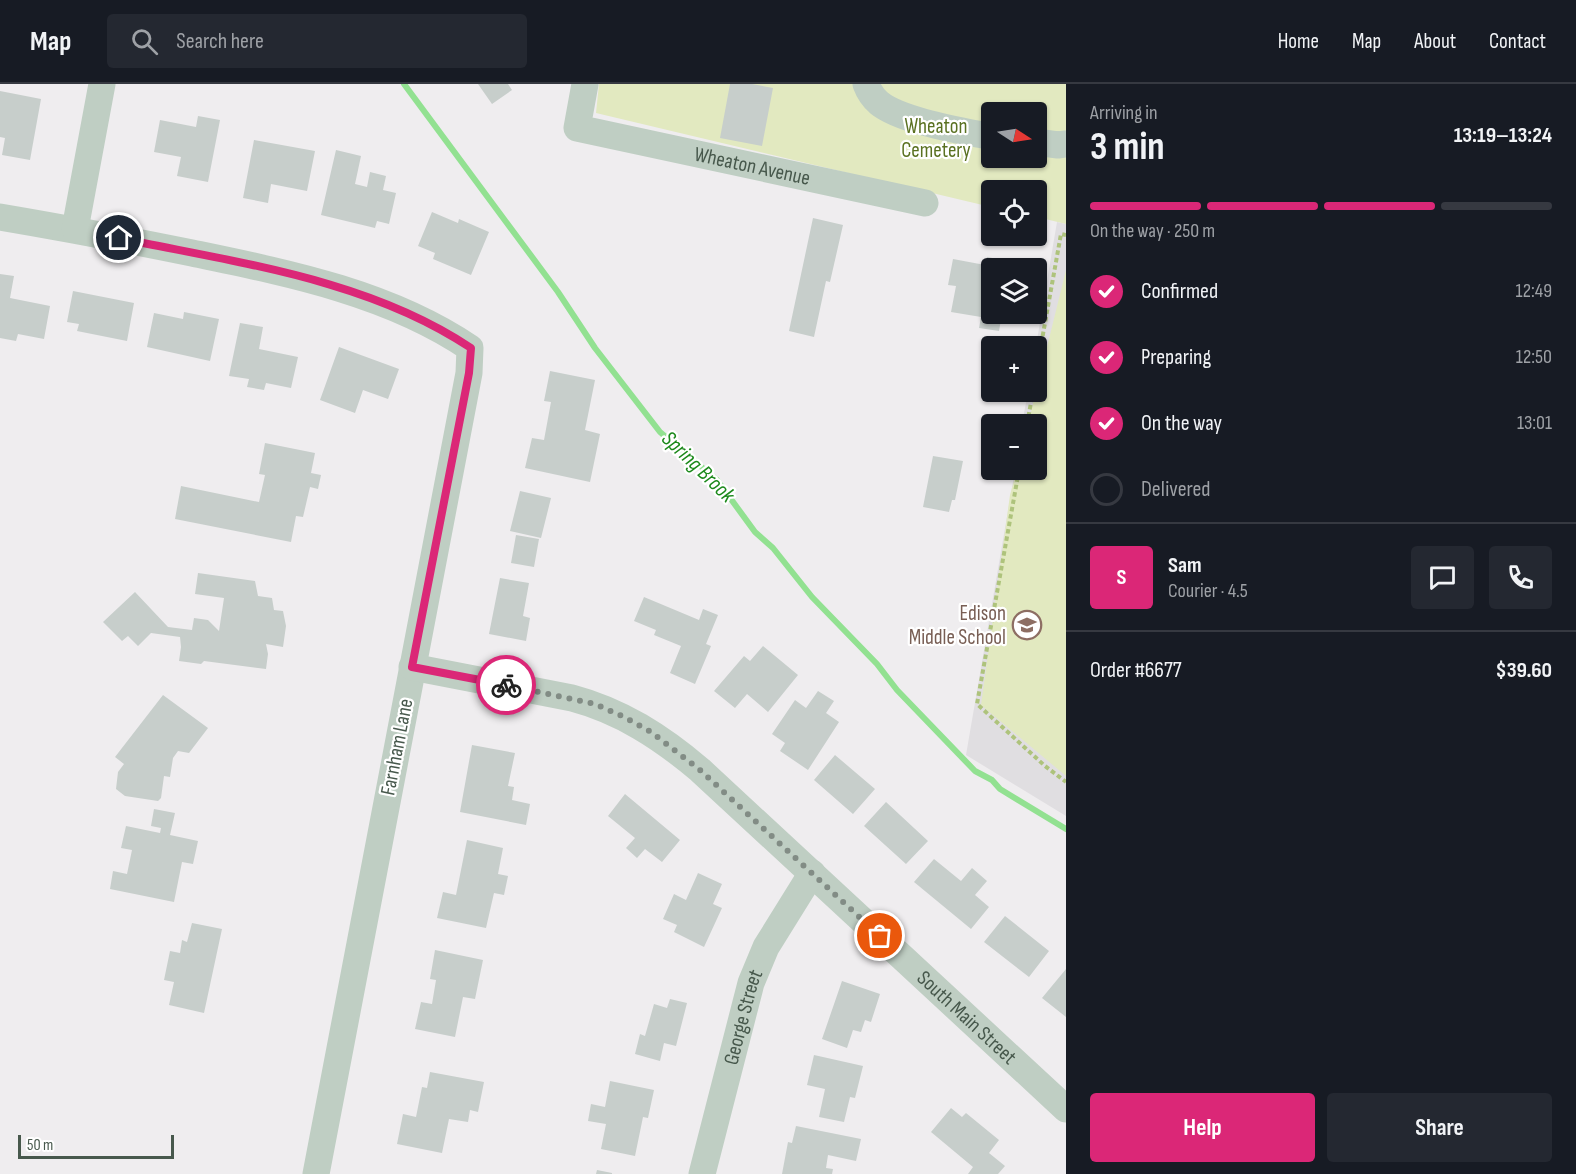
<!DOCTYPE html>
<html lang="en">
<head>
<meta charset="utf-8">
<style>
	:root { --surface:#171b24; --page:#242831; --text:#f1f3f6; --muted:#9ea1a6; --line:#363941; --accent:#db2777 }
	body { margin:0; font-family:"Sofia Sans Condensed",sans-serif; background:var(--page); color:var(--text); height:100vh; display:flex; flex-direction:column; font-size:22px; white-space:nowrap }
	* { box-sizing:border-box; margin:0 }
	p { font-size:20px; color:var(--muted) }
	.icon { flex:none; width:33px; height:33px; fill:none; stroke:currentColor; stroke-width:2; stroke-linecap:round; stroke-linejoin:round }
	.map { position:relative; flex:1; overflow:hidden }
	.sheet { display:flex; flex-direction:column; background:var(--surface); width:510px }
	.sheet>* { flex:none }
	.needle { width:39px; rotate:102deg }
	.controls { position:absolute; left:981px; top:18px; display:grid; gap:12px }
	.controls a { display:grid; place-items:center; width:66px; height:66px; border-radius:6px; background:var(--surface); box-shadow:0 2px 4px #0004; font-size:30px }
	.scale { position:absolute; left:18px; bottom:15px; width:156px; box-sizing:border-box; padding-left:6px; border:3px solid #47584c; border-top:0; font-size:16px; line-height:21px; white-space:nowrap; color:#47584c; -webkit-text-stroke:4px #fff; paint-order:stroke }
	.pin { position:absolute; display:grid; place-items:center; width:51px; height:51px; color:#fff; margin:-26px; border:3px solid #fff; border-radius:50%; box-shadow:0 2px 6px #0007 }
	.courier { position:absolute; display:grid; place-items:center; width:60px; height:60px; margin:-30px; border:4px solid #db2777; border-radius:50%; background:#fff; color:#222; box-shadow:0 2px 8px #0007 }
	.head em { font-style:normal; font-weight:700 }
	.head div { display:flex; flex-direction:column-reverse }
	.head { display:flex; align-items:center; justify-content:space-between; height:102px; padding:0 24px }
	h1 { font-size:39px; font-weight:700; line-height:45px }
	.bar { display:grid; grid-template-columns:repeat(4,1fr); gap:9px 6px; align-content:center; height:72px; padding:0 24px }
	.bar i { height:8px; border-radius:4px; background:var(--line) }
	.bar .active { background:var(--accent) }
	.bar p { grid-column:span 4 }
	.line { display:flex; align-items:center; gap:15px; padding:0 24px; border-top:2px solid var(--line) }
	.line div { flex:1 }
	.round { display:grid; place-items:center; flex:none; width:63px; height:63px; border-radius:6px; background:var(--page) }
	ol { padding:0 24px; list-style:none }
	li { display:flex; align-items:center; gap:18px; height:66px }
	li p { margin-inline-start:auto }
	li .icon { padding:6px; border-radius:50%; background:var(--accent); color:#fff; stroke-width:4 }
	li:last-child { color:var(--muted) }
	li i { width:33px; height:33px; border:3px solid var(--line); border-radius:50% }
	.primary-button { display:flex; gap:12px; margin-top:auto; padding:12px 24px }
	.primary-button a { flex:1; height:69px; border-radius:6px; background:var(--accent); color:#fff; font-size:24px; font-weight:700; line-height:69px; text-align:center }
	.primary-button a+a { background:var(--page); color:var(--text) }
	header { display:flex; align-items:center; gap:36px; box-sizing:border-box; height:84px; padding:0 30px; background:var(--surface); border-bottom:2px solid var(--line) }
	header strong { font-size:28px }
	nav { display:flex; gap:33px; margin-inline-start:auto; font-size:21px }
	.search { width:420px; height:54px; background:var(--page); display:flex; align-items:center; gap:15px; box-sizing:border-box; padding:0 21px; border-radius:6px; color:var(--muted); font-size:22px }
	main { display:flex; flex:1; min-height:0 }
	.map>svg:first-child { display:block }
</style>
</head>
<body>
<header>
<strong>Map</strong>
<div class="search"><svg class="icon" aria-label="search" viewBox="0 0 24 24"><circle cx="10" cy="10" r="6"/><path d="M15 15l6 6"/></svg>Search here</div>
<nav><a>Home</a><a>Map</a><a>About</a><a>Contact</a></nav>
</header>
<main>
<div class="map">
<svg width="1066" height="1090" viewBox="0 0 1066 1090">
	<rect width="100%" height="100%" fill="#efedef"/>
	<path fill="#e0dee1" d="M1057,138L1066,140V732L966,671L1015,386H1036V340H1022L1028,308H1036V262Z"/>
	<path fill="#e2e9c0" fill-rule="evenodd" d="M599,0H1066V140L1037,133L1036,106H992L991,123L596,29ZM992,28H1036V74H992Z
		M1066,186V692L981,621L1010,411L1017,386H1036V340H1028Z"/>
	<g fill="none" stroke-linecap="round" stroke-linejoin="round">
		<path stroke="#92e191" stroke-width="6" d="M404,0L558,208L595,264L660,348L717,396L755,448L773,464L812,513L877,580L897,606L975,687L992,696L1000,705L1066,745"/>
	</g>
	<path fill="#c7cecb" d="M478,0H508L512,6L492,20Z
		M730,0H752L773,4L762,62L720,54Z
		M0,7L41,15L30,76L2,71L5,54L0,53Z
		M198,32L220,36L208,98L177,92L181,73L154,68L160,36L196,43Z
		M254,56L315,67L307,107L271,100L268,119L243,114Z
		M336,66L361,72L355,100L367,103L370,88L386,92L383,106L396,109L389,140L377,137L375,144L321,131Z
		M432,128L458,139L459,135L489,148L471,191L433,175L435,169L418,162Z
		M813,134L843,141L830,198L826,197L814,253L789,247Z
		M987,173L1020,179L1019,184H992V230H1002L999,247L979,244L981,233L951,228L956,202L948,201L953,175L985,181Z
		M0,190L14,192L10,214L50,222L44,255L18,250L16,257L0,254Z
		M73,207L134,219L127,257L77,247L79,240L67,238Z
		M184,228L219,235L210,277L147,263L154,229L183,235Z
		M240,239L263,243L259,265L298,273L291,304L266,299L264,306L247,303L249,295L229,292Z
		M339,263L399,285L388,315L363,306L355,329L320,316Z
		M550,287L595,296L585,346L600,350L590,398L525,384L532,354L544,356L551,318L544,317Z
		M265,359L315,369L311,389L321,391L318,405L310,403L303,433L296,432L291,458L175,435L181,402L259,418L265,391L259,390Z
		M933,372L963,377L955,416H952L949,428L923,423Z
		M520,407L551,414L541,454L510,447Z
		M516,451L539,455L534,483L511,479Z
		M198,489L255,497L258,512L272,514L274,526L283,527L286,542L283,563L266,560L268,570L266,585L204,577L201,580L179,577L181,563L180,553L151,549L138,562L128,552L122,557L103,538L135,508L168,543L192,546L194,534L208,536L219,547L224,514L195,510Z
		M500,494L529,499L523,532L530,534L526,557L489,550Z
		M644,513L699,536L703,525L718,531L706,560L711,562L695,600L670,589L681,562L654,551L656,546L634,537Z
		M763,562L798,591L768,628L747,610L735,624L714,607L744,572L750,577Z
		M818,607L834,617L826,629L839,638L808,686L780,667L785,659L772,650L795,616L806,624Z
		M163,611L208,644L189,669L178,667L173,674L170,693L164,692L161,714L158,717L125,712L116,705L118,688L124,680L115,673Z
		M472,661L515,669L508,702L514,703L512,716L530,720L526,741L460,728Z
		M835,671L875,705L853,730L814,696Z
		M625,710L680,756L662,778L645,765L637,774L626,764L635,754L608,732Z
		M886,718L928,757L906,780L864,742Z
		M154,725L175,729L170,751L198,757L193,780L182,778L174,818L110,805L113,787L127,790L132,766L121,764L126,742L160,749L161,744L151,742Z
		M467,756L503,764L498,790L508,792L504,811L494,809L486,844L437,834L443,808L456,811Z
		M934,775L961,797L972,784L987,797L975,811L989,823L971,845L914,798Z
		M698,789L722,800L713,820L722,824L704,863L674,848L677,841L663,835L674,810L686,816Z
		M1005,832L1049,867L1029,893L984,858Z
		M192,839L222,845L204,929L169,921L174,898L164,896L170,867L180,869L182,856L187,858Z
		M435,866L483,876L475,915L463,913L455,953L415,945L421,918L432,920L436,896L430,895Z
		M1066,885V933L1042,914Z
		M842,897L880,910L871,938L865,936L861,948L853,946L847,964L822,955Z
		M670,915L687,919L676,962L664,959L660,977L635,970L640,950L645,952L654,920L667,924Z
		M814,971L863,982L855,1014L850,1013L844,1038L819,1033L825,1005L807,1001Z
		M430,988L484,998L478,1028L470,1026L468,1038L449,1035L442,1069L397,1060L403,1030L416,1033L422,1003L427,1004Z
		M610,997L654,1006L648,1034L643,1033L635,1072L601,1065L606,1040L588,1037L591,1020L605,1023Z
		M951,1024L962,1033L966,1029L999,1056L989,1069L1005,1082L998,1090H968L973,1083L931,1048Z
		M796,1042L861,1055L856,1077L828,1071L826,1084L833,1085L832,1090H782L788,1058L792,1059Z
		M597,1086L612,1089V1090H596Z"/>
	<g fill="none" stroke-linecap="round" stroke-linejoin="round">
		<path stroke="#aec37c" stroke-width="4" stroke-dasharray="4.5 3" stroke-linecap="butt" d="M1036,289L1061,150L1066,151
			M1027,340L1033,308
			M1019,386L977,620L1045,682L1066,698"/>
		<g stroke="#bfcec3" stroke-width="27">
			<path id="s1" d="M585,0L577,44L925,119"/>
			<path d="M866,0C869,8 872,13 879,19C901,37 963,47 992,53"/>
			<path d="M1036,58L1058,61L1066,60"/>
			<path d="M0,133C65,144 128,156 192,169C288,189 389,209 470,264L469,289L316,1090"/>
			<path d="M75,145L102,0"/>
			<path id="s2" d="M412,583L572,614C621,627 661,653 700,686L1066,1025"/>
			<path id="s3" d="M702,1090L751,899L766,863L812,789"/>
		</g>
	</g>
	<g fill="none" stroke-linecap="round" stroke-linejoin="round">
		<path stroke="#828c85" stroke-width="6" stroke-dasharray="0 10.8" d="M506,601L595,620L624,633L651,648L700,686L880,852"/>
		<path stroke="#db2777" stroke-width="8" d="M119,154C238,179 368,195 471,264L469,289L412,583L506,601"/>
	</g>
	<defs>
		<g id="school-ring" transform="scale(1.5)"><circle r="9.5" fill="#fff" stroke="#8d6e63" stroke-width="1.5"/><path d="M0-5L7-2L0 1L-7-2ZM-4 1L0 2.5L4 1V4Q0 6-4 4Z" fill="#8d6e63"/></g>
	</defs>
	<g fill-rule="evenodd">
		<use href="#school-ring" x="1027" y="541"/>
	</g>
	<g text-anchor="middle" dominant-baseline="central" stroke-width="4.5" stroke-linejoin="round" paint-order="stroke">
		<g font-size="21" fill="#5a7121" stroke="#fff">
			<text x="936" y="42">Wheaton<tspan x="936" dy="24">Cemetery</tspan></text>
		</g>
		<g font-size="21" fill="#47584c" stroke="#fff">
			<text stroke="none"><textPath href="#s1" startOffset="224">Wheaton Avenue</textPath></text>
			<text transform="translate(397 663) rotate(-79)">Farnham Lane</text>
			<text stroke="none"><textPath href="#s2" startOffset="675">South Main Street</textPath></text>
			<text stroke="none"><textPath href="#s3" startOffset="162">George Street</textPath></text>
		</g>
		<g font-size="21" fill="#785e54" stroke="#fff" text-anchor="end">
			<text x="1006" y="529">Edison<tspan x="1006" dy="24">Middle School</tspan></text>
		</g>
		<g font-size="22" font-style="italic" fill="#1c891b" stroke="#fff">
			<text transform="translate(698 383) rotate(44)">Spring Brook</text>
		</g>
	</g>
</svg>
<div class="controls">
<a><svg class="needle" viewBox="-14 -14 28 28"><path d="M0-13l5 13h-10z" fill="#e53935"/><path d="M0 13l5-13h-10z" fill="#9ea1a6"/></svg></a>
<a><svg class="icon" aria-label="locate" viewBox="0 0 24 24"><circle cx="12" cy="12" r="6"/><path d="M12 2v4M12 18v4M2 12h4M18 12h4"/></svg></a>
<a><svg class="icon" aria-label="layers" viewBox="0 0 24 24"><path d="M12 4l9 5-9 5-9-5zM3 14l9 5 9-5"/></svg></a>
<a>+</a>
<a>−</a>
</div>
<div class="scale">50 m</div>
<div class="pin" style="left:880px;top:852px;background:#ea580c"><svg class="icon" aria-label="bag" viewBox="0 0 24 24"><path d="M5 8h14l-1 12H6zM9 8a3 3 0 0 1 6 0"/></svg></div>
<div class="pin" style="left:119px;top:154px;background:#1f2937"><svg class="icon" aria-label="home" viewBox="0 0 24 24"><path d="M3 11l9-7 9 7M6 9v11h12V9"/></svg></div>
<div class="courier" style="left:506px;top:601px"><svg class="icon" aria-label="bike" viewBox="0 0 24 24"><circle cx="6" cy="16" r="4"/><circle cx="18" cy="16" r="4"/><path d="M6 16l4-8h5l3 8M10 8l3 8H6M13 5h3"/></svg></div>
</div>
<section class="sheet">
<div class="head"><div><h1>3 min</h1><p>Arriving in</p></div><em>13:19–13:24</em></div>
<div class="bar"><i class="active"></i><i class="active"></i><i class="active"></i><i></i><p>On the way · 250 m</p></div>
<ol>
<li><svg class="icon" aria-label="check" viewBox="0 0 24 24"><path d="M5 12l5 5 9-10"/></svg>Confirmed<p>12:49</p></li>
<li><svg class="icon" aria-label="check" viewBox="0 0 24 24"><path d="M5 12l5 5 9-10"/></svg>Preparing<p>12:50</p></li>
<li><svg class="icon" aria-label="check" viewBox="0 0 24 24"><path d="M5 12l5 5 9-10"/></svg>On the way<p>13:01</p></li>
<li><i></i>Delivered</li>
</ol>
<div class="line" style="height:108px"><b class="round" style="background:var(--accent);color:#fff">S</b><div><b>Sam</b><p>Courier · 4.5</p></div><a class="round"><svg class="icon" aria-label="chat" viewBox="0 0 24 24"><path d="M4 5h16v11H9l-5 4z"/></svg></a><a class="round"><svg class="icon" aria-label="phone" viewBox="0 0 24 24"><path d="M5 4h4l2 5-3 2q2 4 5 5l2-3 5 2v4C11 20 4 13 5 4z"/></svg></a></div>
<div class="line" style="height:78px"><div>Order #6677</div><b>$39.60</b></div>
<div class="primary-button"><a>Help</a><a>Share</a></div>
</section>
</main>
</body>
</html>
